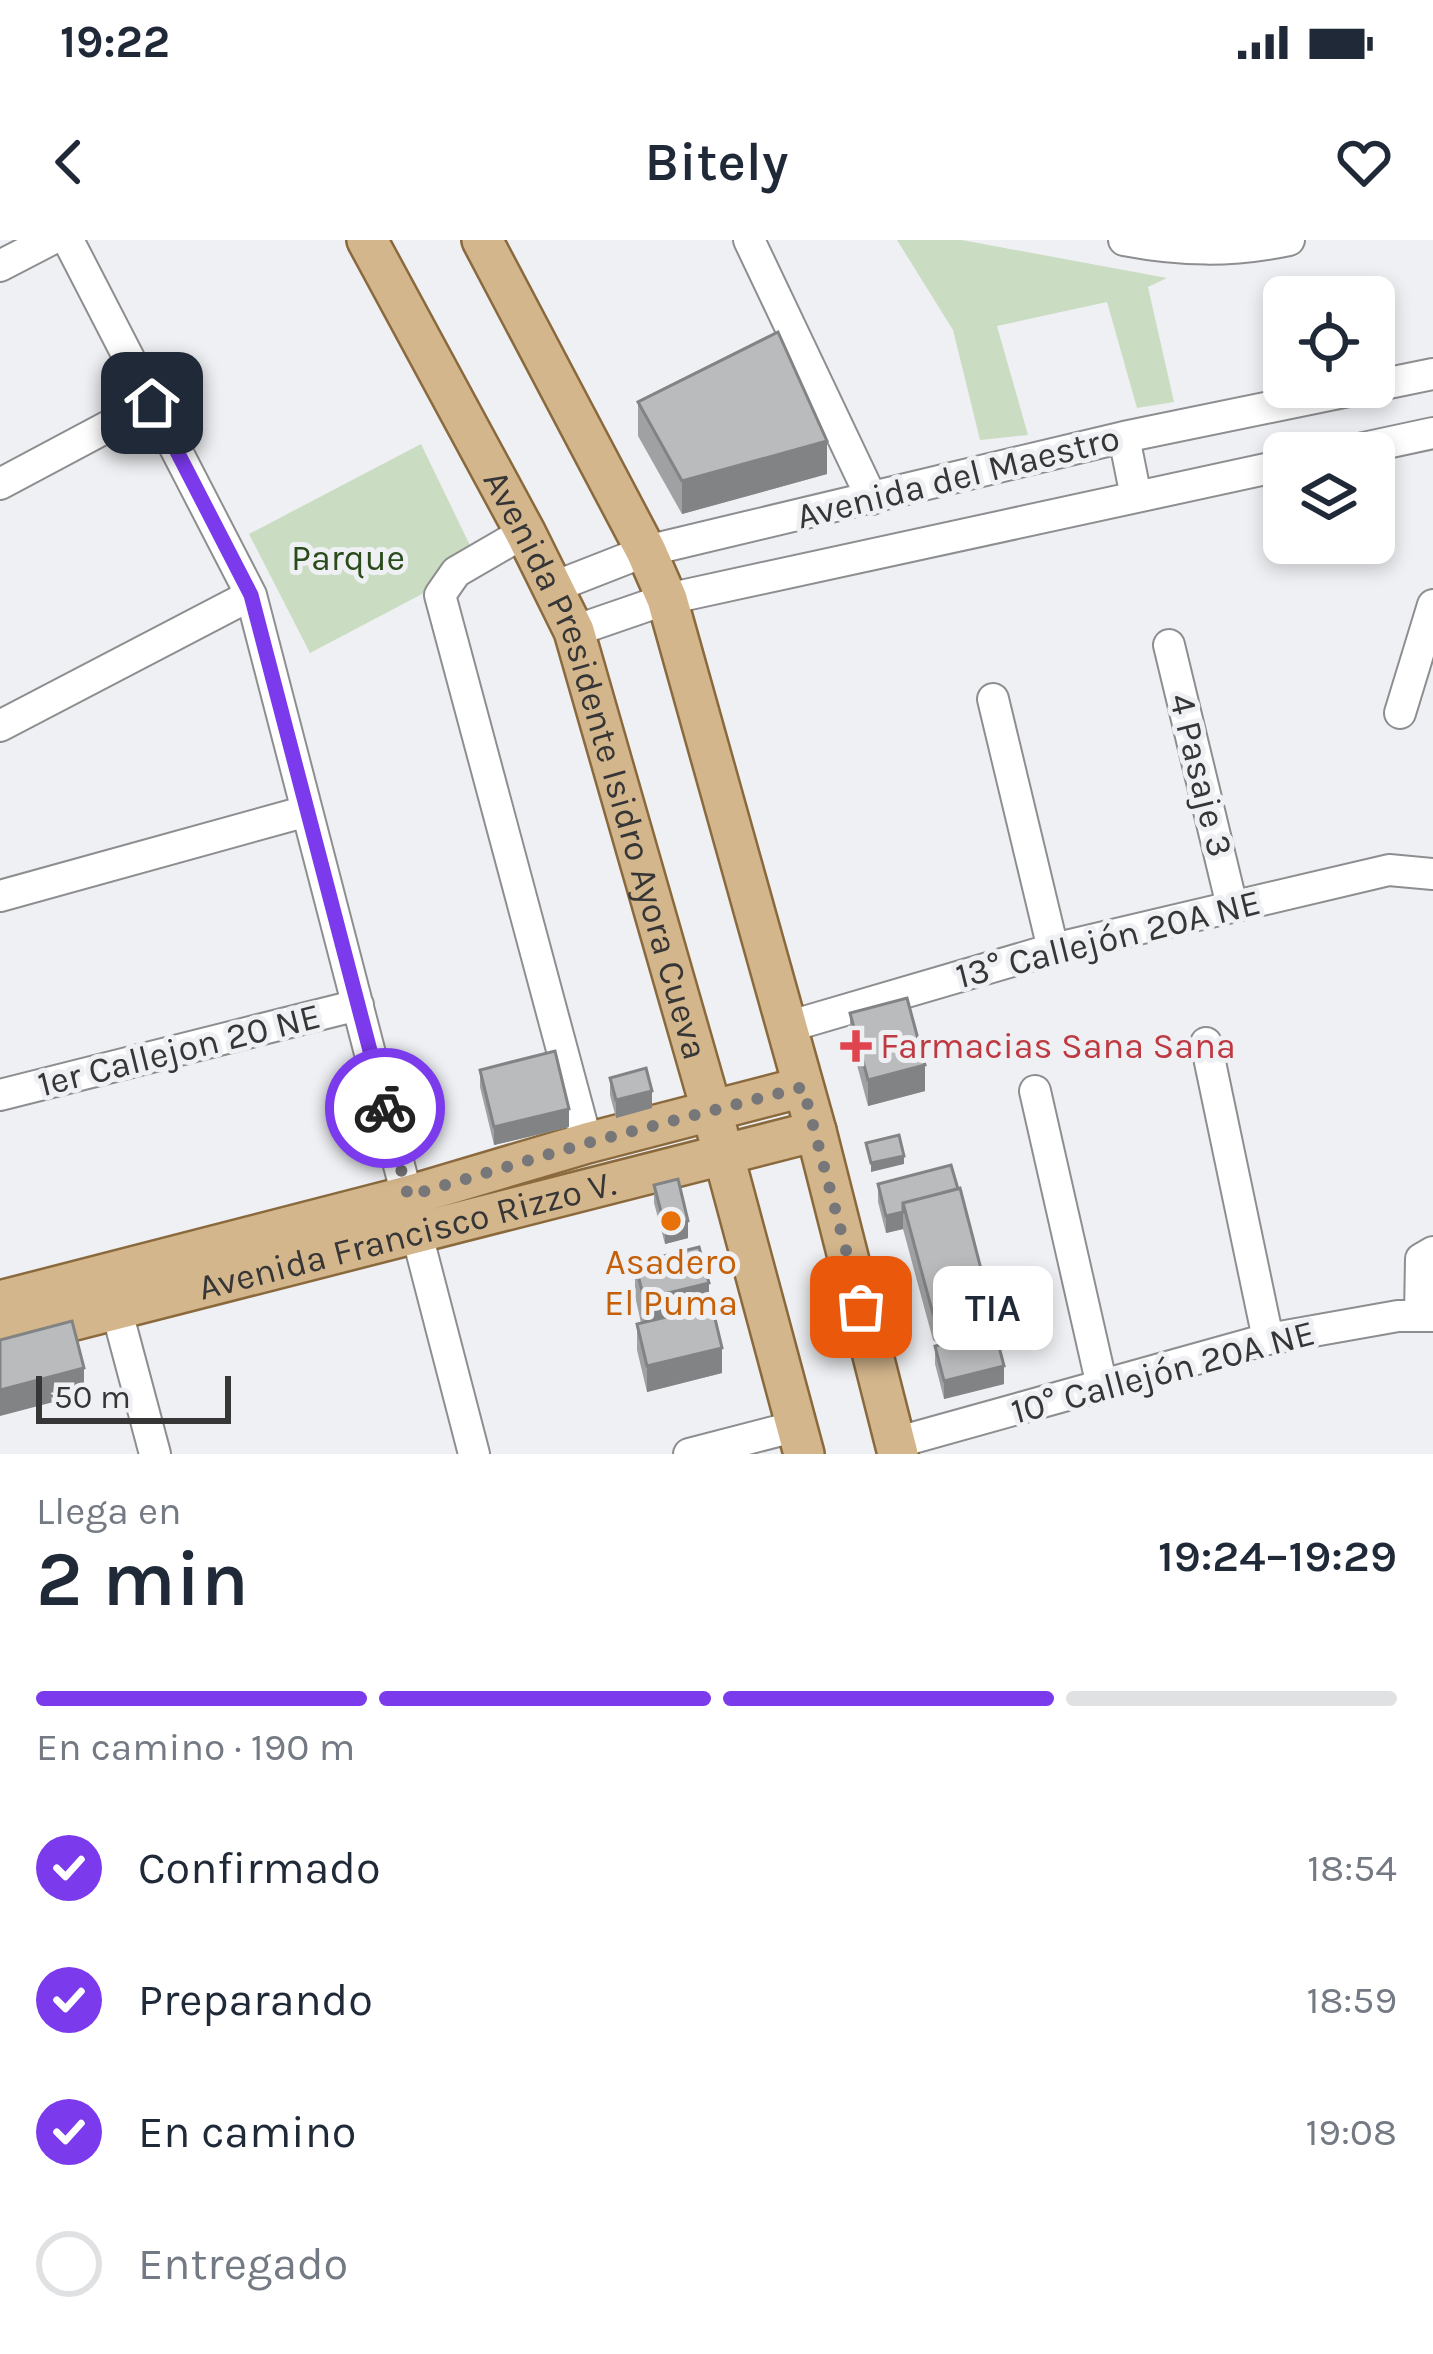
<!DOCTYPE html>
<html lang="es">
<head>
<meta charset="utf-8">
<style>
	:root { --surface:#fff; --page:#f2f2f3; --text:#1f2937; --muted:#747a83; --line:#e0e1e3; --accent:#7c3aed }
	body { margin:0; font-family:Karla,sans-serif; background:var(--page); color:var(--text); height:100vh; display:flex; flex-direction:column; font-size:45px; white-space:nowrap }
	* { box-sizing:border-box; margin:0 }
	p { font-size:39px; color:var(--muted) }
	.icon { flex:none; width:66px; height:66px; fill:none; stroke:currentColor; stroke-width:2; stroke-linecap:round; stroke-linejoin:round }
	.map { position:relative; height:1214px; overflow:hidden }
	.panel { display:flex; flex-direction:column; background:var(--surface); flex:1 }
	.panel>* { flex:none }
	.controls { position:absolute; left:1263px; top:36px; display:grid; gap:24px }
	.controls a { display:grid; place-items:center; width:132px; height:132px; border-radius:18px; background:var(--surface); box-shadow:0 6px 18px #0003; font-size:60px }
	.scale { position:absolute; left:36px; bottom:30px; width:195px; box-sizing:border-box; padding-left:12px; border:6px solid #363637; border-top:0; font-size:33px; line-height:42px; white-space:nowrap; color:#363637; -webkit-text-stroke:9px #eff0f3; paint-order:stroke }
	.pin { position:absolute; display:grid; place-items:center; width:102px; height:102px; color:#fff; margin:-51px; border-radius:24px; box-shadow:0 6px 18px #0006 }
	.courier { position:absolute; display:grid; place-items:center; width:120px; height:120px; margin:-60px; border:9px solid #7c3aed; border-radius:50%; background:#fff; color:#222; box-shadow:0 3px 15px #0007 }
	.bubble { position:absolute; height:84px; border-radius:18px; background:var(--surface); box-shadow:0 6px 18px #0003; font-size:39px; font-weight:600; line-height:84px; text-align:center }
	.headline em { font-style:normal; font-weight:600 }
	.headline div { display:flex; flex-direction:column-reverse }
	.headline { display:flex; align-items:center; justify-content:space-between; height:204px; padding:0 36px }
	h1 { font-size:78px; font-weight:600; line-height:90px }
	.bar { display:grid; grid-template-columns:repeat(4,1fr); gap:18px 12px; align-content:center; height:144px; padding:0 36px }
	.bar i { height:15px; border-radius:9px; background:var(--line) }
	.bar .on { background:var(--accent) }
	.bar p { grid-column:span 4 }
	ol { padding:0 36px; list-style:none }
	li { display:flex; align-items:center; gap:36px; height:132px }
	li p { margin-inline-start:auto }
	li .icon { padding:12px; border-radius:50%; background:var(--accent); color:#fff; stroke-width:4 }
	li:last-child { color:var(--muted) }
	li i { width:66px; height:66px; border:6px solid var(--line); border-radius:50% }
	.status { display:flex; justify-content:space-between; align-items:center; height:84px; padding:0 60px; background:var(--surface); direction:ltr }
	.status svg { height:33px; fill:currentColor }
	header { display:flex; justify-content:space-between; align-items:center; height:156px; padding:0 36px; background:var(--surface); font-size:54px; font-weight:600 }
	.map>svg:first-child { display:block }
</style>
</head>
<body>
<div class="status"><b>19:22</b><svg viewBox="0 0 49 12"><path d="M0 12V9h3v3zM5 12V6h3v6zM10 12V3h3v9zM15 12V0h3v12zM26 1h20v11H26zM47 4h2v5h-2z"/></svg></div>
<header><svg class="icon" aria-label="back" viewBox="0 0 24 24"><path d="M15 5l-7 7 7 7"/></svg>Bitely<svg class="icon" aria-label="heart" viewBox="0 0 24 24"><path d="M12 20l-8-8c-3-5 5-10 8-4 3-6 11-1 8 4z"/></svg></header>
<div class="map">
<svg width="1433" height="1214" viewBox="0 0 1433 1214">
	<rect width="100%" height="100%" fill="#eff0f3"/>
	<path fill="#caddc3" d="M897,0H962L1167,38L1148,47L1174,162L1137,168L1107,62L997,86L1028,195L980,200L953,90Z
		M421,204L479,324L310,413L249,294Z"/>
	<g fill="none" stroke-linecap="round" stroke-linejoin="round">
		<g stroke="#8d8e90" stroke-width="34">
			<path id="minor" d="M68,0L251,355L474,1214
				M749,0L872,259
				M1124,0C1182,11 1231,12 1289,0
				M0,26L50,0
				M1374,146L1433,134
				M1124,197L1136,257
				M1340,213L1433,193
				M0,244L152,163
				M525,292L456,332L440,355L587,903
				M554,347L646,311L1124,197L1368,147
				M574,391L667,359L1284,225
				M1169,405L1232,666
				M993,459L1053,709
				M1400,473L1433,365
				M0,486L251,355
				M0,656L307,571
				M787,787L1053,709L1389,630L1433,634
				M1206,803L1268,1099
				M1035,851L1102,1146
				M0,855L358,765
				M116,1068L155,1214
				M1420,1075L1421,1019L1433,1012
				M895,1203L1268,1099L1398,1076H1433
				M689,1214L797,1186"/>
		</g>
		<g stroke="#8a693d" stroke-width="44">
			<g id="major">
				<path id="s1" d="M367,0L525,292L574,391L712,872L804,1214"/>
				<path d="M482,0L646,311L667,359L816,891L898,1214"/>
				<path d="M0,1061L408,956L587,903L803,847"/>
				<path id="s2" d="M0,1099L816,891"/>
			</g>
		</g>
		<use href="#minor" stroke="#fff" stroke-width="30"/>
		<use href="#major" stroke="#d4b68c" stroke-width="39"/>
	</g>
	<path fill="#9fa1a3" d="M638,162L827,234L682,274L638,196Z
		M850,773L925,851L868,866L850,799Z
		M480,830L569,887L494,905L480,847Z
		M610,838L652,868L616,878L610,855Z
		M951,925L995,1091L1004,1144L944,1159L935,1124V1106L940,1105L933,1100L903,989L886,993L878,962V944Z
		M654,945L688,998L665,1004L654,963Z
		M635,1023L709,1066L722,1133L647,1152L637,1110V1084L641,1083L635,1056Z"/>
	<path fill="#828384" d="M827,201V234L682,274V241Z
		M925,825V851L868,866V840Z
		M652,851V868L616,878V860Z
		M569,869V887L494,905V887Z
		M904,916V924L871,932V923Z
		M903,972V989L886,993V976Z
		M688,981V998L665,1004V987Z
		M709,1043V1077L644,1093V1059Z
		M995,1083V1108L956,1118V1092Z
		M722,1108V1133L647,1152V1126Z
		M1004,1126V1144L944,1159V1141Z
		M84,1128V1154L0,1176V1150Z"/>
	<path fill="#b9bbbd" stroke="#828384" stroke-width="3" d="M778,92L827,201L682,241L638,162Z
		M907,758L925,825L868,840L850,773Z
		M555,811L569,869L494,887L480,830Z
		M646,828L652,851L616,860L610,838Z
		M899,895L904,916L871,923L866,903Z
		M951,925L958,949L903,963V972L886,976L878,944Z
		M678,939L688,981L665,987L654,945Z
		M960,948L995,1083L956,1092L933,1074L903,963Z
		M699,1007L709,1043L644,1059L635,1023Z
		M712,1066L722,1108L647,1126L637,1084Z
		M72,1081L84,1128L0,1150V1100Z
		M995,1091L1004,1126L944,1141L935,1106Z"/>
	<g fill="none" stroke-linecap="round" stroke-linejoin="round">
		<path stroke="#777779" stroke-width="12" stroke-dasharray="0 21.6" d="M385,868L408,956L587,903L803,847L861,1067"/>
		<path stroke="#7c3aed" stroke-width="15" d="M152,163L251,355L385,868"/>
	</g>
	<path fill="#e0444e" stroke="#eff0f3" stroke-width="4.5" d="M850 788h12v12h12v12h-12v12h-12v-12h-12v-12h12z"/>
	<circle fill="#e8710a" stroke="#eff0f3" stroke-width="4.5" cx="671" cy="981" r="12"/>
	<g text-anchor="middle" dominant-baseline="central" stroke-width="10" stroke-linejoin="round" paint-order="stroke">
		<g font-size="36" fill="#363637" stroke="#eff0f3">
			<text transform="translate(958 237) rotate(-14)">Avenida del Maestro</text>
			<text stroke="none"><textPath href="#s1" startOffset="576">Avenida Presidente Isidro Ayora Cueva</textPath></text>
			<text transform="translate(1201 535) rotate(76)">4 Pasaje 3</text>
			<text transform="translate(1108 699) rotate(-14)">13° Callejón 20A NE</text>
			<text transform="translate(179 810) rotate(-14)">1er Callejon 20 NE</text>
			<text stroke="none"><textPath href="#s2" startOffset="420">Avenida Francisco Rizzo V.</textPath></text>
			<text transform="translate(1163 1132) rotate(-15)">10° Callejón 20A NE</text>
		</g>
		<g font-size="36" fill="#2a4b1b" stroke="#eff0f3">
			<text x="348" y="318">Parque</text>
		</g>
		<g font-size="36" fill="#be3a42" stroke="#eff0f3" text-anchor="start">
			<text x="880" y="806">Farmacias Sana Sana</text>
		</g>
		<g font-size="36" fill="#c56008" stroke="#eff0f3">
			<text x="671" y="1022">Asadero<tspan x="671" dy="41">El Puma</tspan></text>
		</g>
	</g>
</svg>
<div class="controls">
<a><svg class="icon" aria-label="locate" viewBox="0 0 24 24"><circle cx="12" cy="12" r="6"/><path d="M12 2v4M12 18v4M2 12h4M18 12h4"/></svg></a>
<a><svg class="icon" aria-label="layers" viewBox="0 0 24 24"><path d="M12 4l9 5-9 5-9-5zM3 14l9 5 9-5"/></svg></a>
</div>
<div class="scale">50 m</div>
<div class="pin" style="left:861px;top:1067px;background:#ea580c"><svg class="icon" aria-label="bag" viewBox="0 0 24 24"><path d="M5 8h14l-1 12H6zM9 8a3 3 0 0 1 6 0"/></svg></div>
<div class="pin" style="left:152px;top:163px;background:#1f2937"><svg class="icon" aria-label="home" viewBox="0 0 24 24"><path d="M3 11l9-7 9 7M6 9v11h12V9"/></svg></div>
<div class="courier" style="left:385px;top:868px"><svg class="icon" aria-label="bike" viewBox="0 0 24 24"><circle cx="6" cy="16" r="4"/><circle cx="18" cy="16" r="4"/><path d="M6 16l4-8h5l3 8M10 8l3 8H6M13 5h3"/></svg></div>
<div class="bubble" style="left:933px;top:1026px;width:120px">TIA</div>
</div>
<section class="panel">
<div class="headline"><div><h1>2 min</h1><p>Llega en</p></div><em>19:24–19:29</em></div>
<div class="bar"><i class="on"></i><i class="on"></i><i class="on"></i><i></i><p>En camino · 190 m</p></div>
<ol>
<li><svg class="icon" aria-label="check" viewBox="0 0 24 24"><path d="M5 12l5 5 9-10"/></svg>Confirmado<p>18:54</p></li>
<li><svg class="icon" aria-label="check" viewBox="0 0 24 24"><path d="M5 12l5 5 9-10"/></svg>Preparando<p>18:59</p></li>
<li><svg class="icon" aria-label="check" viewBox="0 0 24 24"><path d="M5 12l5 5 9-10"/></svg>En camino<p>19:08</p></li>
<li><i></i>Entregado</li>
</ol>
</section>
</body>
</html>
